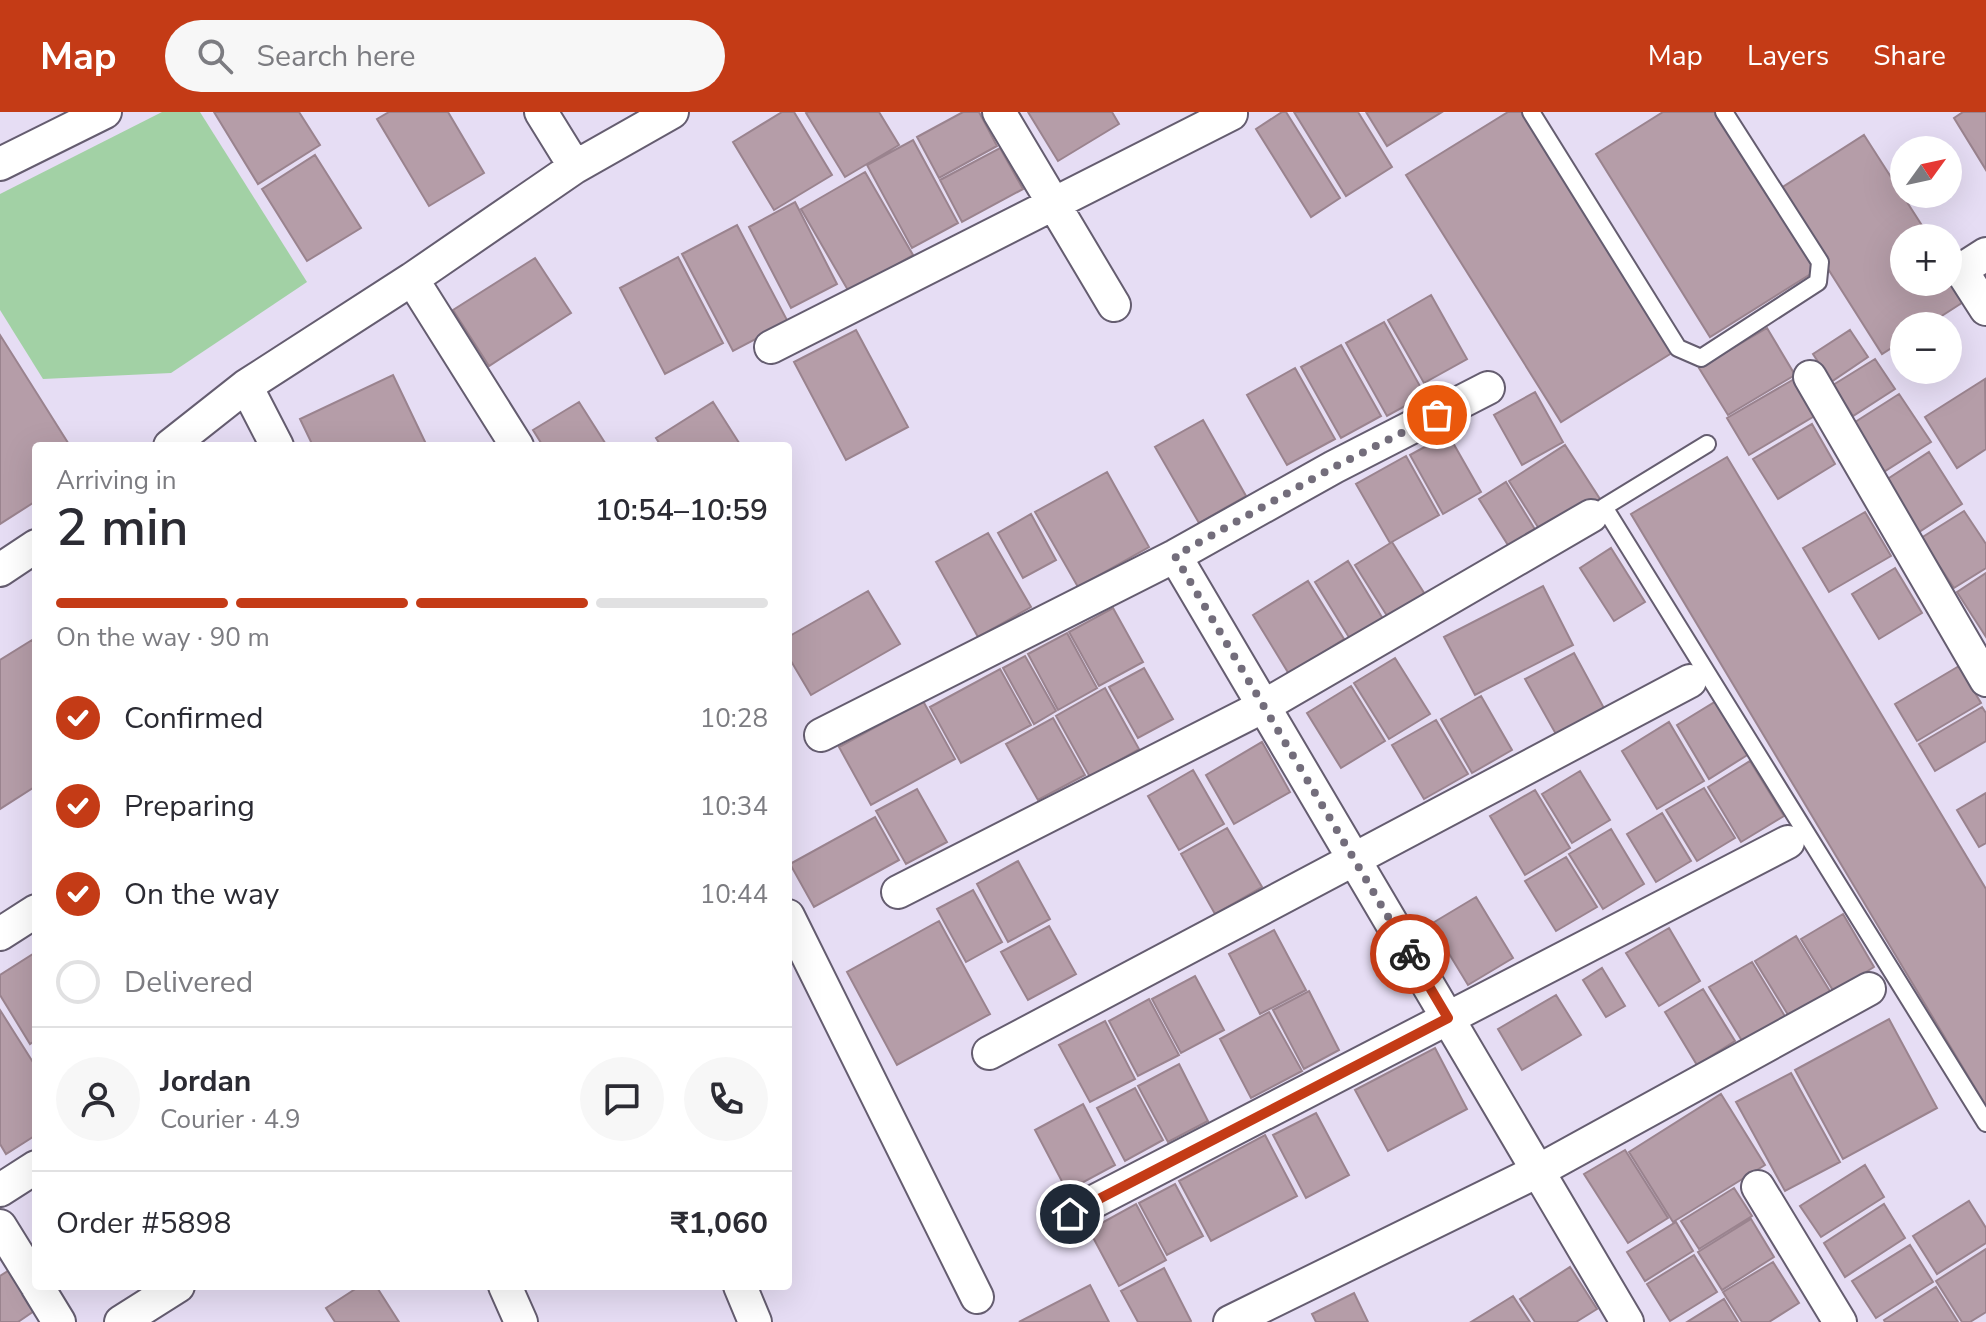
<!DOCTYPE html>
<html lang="en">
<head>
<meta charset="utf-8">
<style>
	:root { --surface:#fff; --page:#f7f7f7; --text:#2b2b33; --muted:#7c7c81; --line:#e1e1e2; --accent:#c43b16 }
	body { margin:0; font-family:"Nunito Sans",sans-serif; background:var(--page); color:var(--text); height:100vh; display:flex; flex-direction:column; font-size:30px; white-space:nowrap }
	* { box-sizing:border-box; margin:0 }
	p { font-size:26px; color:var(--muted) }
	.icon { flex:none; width:44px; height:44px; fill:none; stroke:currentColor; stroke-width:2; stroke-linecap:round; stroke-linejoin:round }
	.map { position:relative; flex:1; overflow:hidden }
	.details { position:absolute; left:32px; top:330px; width:760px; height:848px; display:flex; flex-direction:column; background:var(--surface); border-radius:8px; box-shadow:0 8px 32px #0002 }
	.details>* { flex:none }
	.needle { width:52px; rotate:57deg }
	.buttons { position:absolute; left:1890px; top:24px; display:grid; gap:16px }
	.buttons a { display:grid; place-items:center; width:72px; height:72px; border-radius:50%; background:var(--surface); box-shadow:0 8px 32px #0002; font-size:40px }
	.pin { position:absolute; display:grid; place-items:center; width:68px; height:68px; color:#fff; margin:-34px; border:4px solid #fff; border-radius:50%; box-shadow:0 2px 8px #0007 }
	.courier { position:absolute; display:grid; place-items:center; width:80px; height:80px; margin:-40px; border:6px solid #c43b16; border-radius:50%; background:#fff; color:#222; box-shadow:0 2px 10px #0007 }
	.summary em { font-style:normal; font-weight:600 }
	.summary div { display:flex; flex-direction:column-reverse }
	.summary { display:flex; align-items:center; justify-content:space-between; height:136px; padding:0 24px }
	h1 { font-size:52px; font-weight:600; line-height:60px }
	.bar { display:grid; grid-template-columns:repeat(4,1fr); gap:12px 8px; align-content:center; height:96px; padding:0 24px }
	.bar i { height:10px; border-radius:6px; background:var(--line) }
	.bar .current { background:var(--accent) }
	.bar p { grid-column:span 4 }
	.line { display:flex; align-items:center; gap:20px; padding:0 24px; border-top:2px solid var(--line) }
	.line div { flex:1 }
	.round { display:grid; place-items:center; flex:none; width:84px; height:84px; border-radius:42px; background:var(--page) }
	ol { padding:0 24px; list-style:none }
	li { display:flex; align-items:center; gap:24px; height:88px }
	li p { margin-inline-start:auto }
	li .icon { padding:8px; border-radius:50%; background:var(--accent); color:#fff; stroke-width:4 }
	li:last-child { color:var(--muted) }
	li i { width:44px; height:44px; border:4px solid var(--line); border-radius:50% }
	header { display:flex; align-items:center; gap:48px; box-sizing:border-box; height:112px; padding:0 40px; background:var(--accent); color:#fff }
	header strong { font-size:38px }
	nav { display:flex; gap:44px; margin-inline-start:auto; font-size:28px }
	.search { width:560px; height:72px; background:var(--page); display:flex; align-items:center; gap:20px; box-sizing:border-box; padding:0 28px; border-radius:44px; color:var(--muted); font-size:30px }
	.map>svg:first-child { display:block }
</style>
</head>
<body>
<header>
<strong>Map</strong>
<div class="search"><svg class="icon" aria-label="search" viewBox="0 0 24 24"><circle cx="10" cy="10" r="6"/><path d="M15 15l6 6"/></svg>Search here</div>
<nav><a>Map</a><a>Layers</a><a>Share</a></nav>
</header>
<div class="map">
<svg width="1986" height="1210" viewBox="0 0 1986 1210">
	<rect width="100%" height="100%" fill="#e6ddf4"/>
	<path fill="#a2d1a5" d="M162,0H200L307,170L171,261L43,267L0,198V82Z"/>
	<path fill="#b59da8" stroke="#9a838e" stroke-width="2" d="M214,0H299L320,33L258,72Z
		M389,0H448L484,61L429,94L377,7Z
		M782,0H794L832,63L774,98L733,30Z
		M808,0H879L899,33L845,65L806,1Z
		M963,0H979L997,34L939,66L917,25Z
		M1028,0H1112L1119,12L1058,49Z
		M1282,0H1286L1340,86L1311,105L1256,17Z
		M1294,0H1358L1392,55L1346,84Z
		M1366,0H1442L1387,34Z
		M1508,0H1527L1675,239L1561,310L1406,63Z
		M1663,0H1719L1817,158L1710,225L1596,42Z
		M1963,0H1986V58L1954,6Z
		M1864,23L1930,126H1904V170H1948V155L1968,187L1926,214H1904V228L1882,242L1778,78Z
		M913,28L958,111L912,136L867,53Z
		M1000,36L1023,77L962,110L940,68Z
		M315,43L361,116L307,149L262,77Z
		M865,60L913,143L849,180L801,97Z
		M795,90L837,172L791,196L749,115Z
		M737,113L788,210L733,239L682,142Z
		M678,145L723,231L665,262L620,176Z
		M535,146L571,201L489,254L453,198Z
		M1431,183L1467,247L1424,271L1388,208Z
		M1384,210L1425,283L1387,304L1346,231Z
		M1767,216L1795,263L1728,303L1699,256Z
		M856,218L908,315L846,348L794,250Z
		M1850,218L1868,245L1831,270L1813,242Z
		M0,223L70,334H36V389L0,412Z
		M1341,233L1381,304L1341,326L1301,255Z
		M1875,247L1895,277L1853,304L1833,273Z
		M1295,256L1335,327L1287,353L1247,283Z
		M393,263L427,334H313L300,307Z
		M1796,266L1818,302L1749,343L1727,306Z
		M1985,267L1986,337L1957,356L1925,305Z
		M1535,280L1563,330L1522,353L1494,303Z
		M1899,282L1931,330L1882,361L1852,312Z
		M579,290L607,334H543L533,318Z
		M713,290L741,334H661L656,326Z
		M1203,308L1246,384L1199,411L1155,335Z
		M1812,312L1835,352L1778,387L1753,347Z
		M1448,322L1481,380L1443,402L1410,343Z
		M1565,333L1600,387L1543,423L1509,369Z
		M1929,340L1962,392L1919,420L1886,368Z
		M1406,344L1439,403L1390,431L1356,372Z
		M1727,345L1986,777V994L1631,402Z
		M1107,360L1149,435L1078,475L1035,400Z
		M1506,370L1539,424L1513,441L1479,387Z
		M1964,399L1986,432V456L1954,476L1921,426Z
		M1865,400L1891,444L1829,480L1803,436Z
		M1031,402L1056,448L1023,466L998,421Z
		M988,421L1031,495L978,525L936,450Z
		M1392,430L1426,484L1389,507L1355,453Z
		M1611,436L1645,490L1614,509L1580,456Z
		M1348,449L1383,507L1350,527L1315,470Z
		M1895,456L1922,501L1879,527L1852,482Z
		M1986,461V525L1957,480Z
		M1308,469L1344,527L1289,562L1253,503Z
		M1543,474L1573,533L1475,583L1444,525Z
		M868,479L900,532L811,583L788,544V525Z
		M1113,496L1143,550L1099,574L1069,520Z
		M1067,521L1097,576L1058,598L1028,542Z
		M32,528L36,534V674L0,697V548Z
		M1574,541L1605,598L1557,624L1525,567Z
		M1025,544L1056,599L1034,612L1003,556Z
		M1395,546L1430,602L1389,627L1354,571Z
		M1959,554L1981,591L1917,629L1895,592Z
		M1144,556L1173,607L1138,626L1109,575Z
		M1000,557L1031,613L961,651L930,595Z
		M1351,574L1385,629L1341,656L1307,601Z
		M1105,576L1139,637L1090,665L1056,604Z
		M1481,584L1512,638L1472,661L1441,607Z
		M1718,588L1749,642L1709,667L1677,613Z
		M923,589L955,647L871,693L839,635Z
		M1982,595L1986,601V629L1935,659L1919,632Z
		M1053,606L1085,663L1038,688L1006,632Z
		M1436,608L1468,662L1424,687L1392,633Z
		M1669,610L1704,669L1657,697L1622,639Z
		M1262,630L1290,680L1234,712L1206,663Z
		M1750,649L1784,704L1741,730L1708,675Z
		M1193,658L1224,712L1179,738L1148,684Z
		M1580,659L1610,708L1572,731L1542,682Z
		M1704,676L1735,726L1697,749L1666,698Z
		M917,677L947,730L906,752L876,699Z
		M1535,678L1570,736L1525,763L1490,704Z
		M1986,681V731L1979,735L1957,698Z
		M1662,701L1691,749L1656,770L1627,722Z
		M875,705L899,748L814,795L790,752Z
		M1227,716L1262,775L1215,802L1181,742Z
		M1611,717L1644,772L1603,797L1569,742Z
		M1566,745L1597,795L1556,819L1525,769Z
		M1018,749L1050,807L1008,830L977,772Z
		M973,778L1002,830L966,850L937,797Z
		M1476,785L1513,846L1468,873L1431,812Z
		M1843,802L1874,855L1834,880L1801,827Z
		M939,809L990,902L897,953L847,860Z
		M1049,814L1076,862L1028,888L1001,840Z
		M1669,816L1700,869L1659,894L1626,841Z
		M1274,818L1306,878L1260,902L1229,842Z
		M1796,824L1831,881L1790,906L1755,849Z
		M36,840V928L30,932L0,883V863Z
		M1752,850L1786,906L1744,932L1709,875Z
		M1602,856L1625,894L1606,905L1583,868Z
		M1195,864L1224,918L1181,941L1152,887Z
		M1703,877L1735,929L1697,953L1665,900Z
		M1309,879L1339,938L1304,957L1273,898Z
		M1556,883L1581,923L1522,958L1498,917Z
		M1149,887L1179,943L1138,964L1109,909Z
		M0,898L36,955V1023L6,1042L0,1032Z
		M1269,900L1302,959L1251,986L1220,927Z
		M1889,907L1937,996L1843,1047L1795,958Z
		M1105,909L1135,967L1090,990L1059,933Z
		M1435,936L1467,997L1388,1039L1355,978Z
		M1179,952L1208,1009L1168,1030L1138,974Z
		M1791,961L1840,1050L1785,1079L1736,990Z
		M1135,976L1163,1028L1125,1049L1097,996Z
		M1721,982L1765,1053L1673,1110L1629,1040Z
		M1083,992L1115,1053L1067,1079L1035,1018Z
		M1316,1001L1349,1063L1306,1086L1273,1023Z
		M1265,1023L1297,1084L1211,1129L1179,1069Z
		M1625,1038L1668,1106L1628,1131L1584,1062Z
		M1865,1053L1884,1085L1821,1125L1800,1094Z
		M1175,1072L1203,1124L1167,1143L1139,1091Z
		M1734,1076L1752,1104L1699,1137L1681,1109Z
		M1969,1089L1986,1116V1131L1937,1162L1913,1124Z
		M1136,1092L1166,1148L1119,1174L1089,1118Z
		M1884,1092L1905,1126L1845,1165L1824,1131Z
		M1751,1107L1774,1145L1722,1178L1698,1140Z
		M1676,1110L1693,1139L1645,1169L1627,1140Z
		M1910,1133L1933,1170L1876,1206L1852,1169Z
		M1986,1137V1200L1970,1210H1962L1936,1169Z
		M1694,1143L1717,1180L1670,1209L1647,1172Z
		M1773,1150L1799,1191L1769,1210H1742L1723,1180Z
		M1570,1155L1597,1197L1576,1210H1535L1520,1187Z
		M1164,1156L1191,1209L1190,1210H1138L1121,1179Z
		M11,1157L37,1197L18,1210H0V1164Z
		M1090,1173L1109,1210H1019Z
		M360,1174H376L399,1210H335L326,1196Z
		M1936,1175L1958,1210H1885L1884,1208Z
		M1354,1181L1368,1210H1316L1312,1202Z
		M1513,1184L1530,1210H1471Z
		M1724,1187L1738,1210H1687Z"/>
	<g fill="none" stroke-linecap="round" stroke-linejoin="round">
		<g stroke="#655d70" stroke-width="20">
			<path id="service" d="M1531,0L1678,236L1701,246L1818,170L1820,150L1724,0
				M1707,332L1604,395L1986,1011"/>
		</g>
		<g stroke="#655d70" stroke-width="36">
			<path id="minor" d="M541,0L575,55
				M999,0L1114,193
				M0,52L105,0
				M1986,142L1961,158L1986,197
				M412,167L517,334
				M771,235L1231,2
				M1810,265L1986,568
				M246,274L277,334
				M170,334L246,274L412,167L575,55L672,0
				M1175,444L1627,1210
				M0,458L36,434
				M821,623L1175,444L1334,355L1488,276
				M898,780L1264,594L1591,404
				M788,804L977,1185
				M0,822L36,799
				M989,941L1690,569
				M1758,1075L1840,1210
				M0,1078L36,1055
				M1070,1102L1788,730
				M0,1114L36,1172
				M37,1174L59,1210
				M505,1174L521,1210
				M740,1174L755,1210
				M121,1210L178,1174
				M1230,1210L1538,1059L1869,877"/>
		</g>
		<use href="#service" stroke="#fff" stroke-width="16"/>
		<use href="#minor" stroke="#fff" stroke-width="32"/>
	</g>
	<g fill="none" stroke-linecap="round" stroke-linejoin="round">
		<path stroke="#736d7b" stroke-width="8" stroke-dasharray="0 14.4" d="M1410,842L1175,444L1334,355L1437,303"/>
		<path stroke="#c43b16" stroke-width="10" d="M1070,1102L1448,906L1410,842"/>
	</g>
</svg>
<div class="buttons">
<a><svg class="needle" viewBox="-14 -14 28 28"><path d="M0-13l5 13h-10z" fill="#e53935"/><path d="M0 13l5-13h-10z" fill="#7c7c81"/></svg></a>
<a>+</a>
<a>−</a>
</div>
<div class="pin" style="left:1437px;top:303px;background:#ea580c"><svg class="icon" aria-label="bag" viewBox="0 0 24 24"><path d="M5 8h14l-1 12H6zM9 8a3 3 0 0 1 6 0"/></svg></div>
<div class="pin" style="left:1070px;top:1102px;background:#1f2937"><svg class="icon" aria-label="home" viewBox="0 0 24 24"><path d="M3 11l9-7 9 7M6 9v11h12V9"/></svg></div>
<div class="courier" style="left:1410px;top:842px"><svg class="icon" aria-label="bike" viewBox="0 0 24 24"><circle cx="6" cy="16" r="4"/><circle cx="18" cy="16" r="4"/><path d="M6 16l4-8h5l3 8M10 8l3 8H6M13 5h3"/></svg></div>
<section class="details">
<div class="summary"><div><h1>2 min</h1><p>Arriving in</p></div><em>10:54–10:59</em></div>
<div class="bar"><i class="current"></i><i class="current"></i><i class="current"></i><i></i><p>On the way · 90 m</p></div>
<ol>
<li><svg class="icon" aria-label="check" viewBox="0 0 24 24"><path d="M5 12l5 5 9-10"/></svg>Confirmed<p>10:28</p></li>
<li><svg class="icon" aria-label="check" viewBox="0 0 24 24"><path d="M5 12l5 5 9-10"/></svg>Preparing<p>10:34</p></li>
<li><svg class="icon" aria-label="check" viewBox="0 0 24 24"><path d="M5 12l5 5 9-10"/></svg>On the way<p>10:44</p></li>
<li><i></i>Delivered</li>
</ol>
<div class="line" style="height:144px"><a class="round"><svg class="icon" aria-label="person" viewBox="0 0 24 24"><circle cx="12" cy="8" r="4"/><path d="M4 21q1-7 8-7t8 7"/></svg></a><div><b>Jordan</b><p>Courier · 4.9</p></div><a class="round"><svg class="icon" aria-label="chat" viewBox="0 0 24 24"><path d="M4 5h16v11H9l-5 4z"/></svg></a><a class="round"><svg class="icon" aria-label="phone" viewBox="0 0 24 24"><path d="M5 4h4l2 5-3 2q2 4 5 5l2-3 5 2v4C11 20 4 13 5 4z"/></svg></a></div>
<div class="line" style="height:104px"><div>Order #5898</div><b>₹1,060</b></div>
</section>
</div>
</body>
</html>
